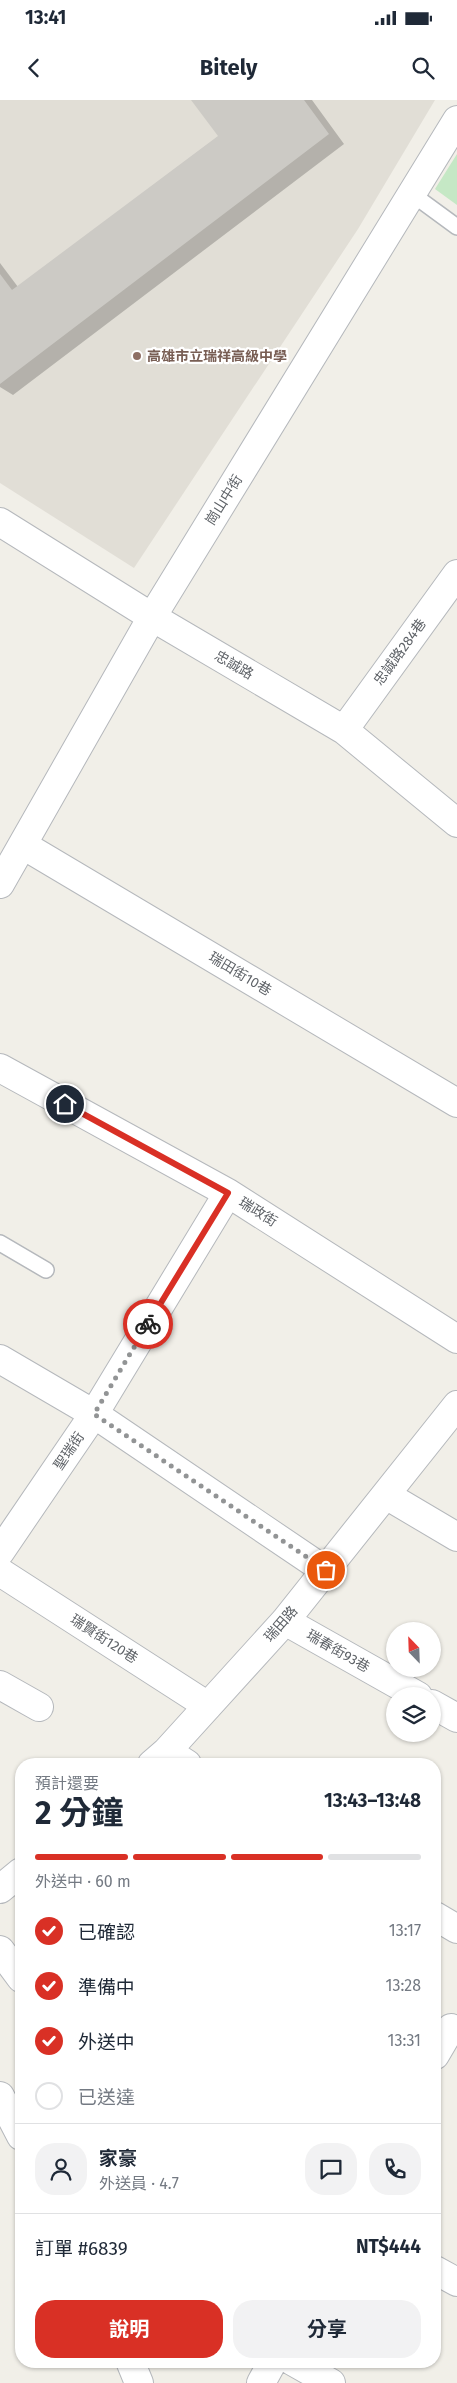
<!DOCTYPE html>
<html lang="zh-TW">
<head>
<meta charset="utf-8">
<style>
	:root { --surface:#fff; --page:#f2f2f3; --text:#1f2937; --muted:#747a83; --line:#e0e1e3; --accent:#d93025 }
	body { margin:0; font-family:"Fira Sans","Noto Sans TC",sans-serif; background:var(--page); color:var(--text); height:100vh; display:flex; flex-direction:column; font-size:19px; white-space:nowrap }
	* { box-sizing:border-box; margin:0 }
	p { font-size:16px; color:var(--muted) }
	.icon { flex:none; width:28px; height:28px; fill:none; stroke:currentColor; stroke-width:2; stroke-linecap:round; stroke-linejoin:round }
	.map { position:relative; flex:1; overflow:hidden }
	.sheet { position:absolute; left:15px; top:1658px; width:426px; height:610px; display:flex; flex-direction:column; background:var(--surface); border-radius:20px; box-shadow:0 1px 4px #0004 }
	.sheet>* { flex:none }
	.needle { width:32px; rotate:337deg }
	.buttons { position:absolute; left:386px; top:1522px; display:grid; gap:10px }
	.buttons a { display:grid; place-items:center; width:55px; height:55px; border-radius:50%; background:var(--surface); box-shadow:0 1px 4px #0004; font-size:25px }
	.pin { position:absolute; display:grid; place-items:center; width:42px; height:42px; color:#fff; margin:-21px; border:2px solid #fff; border-radius:50%; box-shadow:0 1px 5px #0007 }
	.courier { position:absolute; display:grid; place-items:center; width:50px; height:50px; margin:-25px; border:4px solid #d93025; border-radius:50%; background:#fff; color:#222; box-shadow:0 1px 6px #0007 }
	.overview em { font-style:normal; font-weight:700 }
	.overview div { display:flex; flex-direction:column-reverse }
	.overview { display:flex; align-items:center; justify-content:space-between; height:85px; padding:0 20px }
	h1 { font-size:32px; font-weight:700; line-height:38px }
	.bar { display:grid; grid-template-columns:repeat(4,1fr); gap:8px 5px; align-content:center; height:60px; padding:0 20px }
	.bar i { height:6px; border-radius:4px; background:var(--line) }
	.bar .active { background:var(--accent) }
	.bar p { grid-column:span 4 }
	.line { display:flex; align-items:center; gap:12px; padding:0 20px; border-top:1px solid var(--line) }
	.line div { flex:1 }
	.round { display:grid; place-items:center; flex:none; width:52px; height:52px; border-radius:20px; background:var(--page) }
	ol { padding:0 20px; list-style:none }
	li { display:flex; align-items:center; gap:15px; height:55px }
	li p { margin-inline-start:auto }
	li .icon { padding:5px; border-radius:50%; background:var(--accent); color:#fff; stroke-width:4 }
	li:last-child { color:var(--muted) }
	li i { width:28px; height:28px; border:2px solid var(--line); border-radius:50% }
	.button { display:flex; gap:10px; margin-top:auto; padding:10px 20px }
	.button a { flex:1; height:58px; border-radius:20px; background:var(--accent); color:#fff; font-size:20px; font-weight:700; line-height:58px; text-align:center }
	.button a+a { background:var(--page); color:var(--text) }
	.status { display:flex; justify-content:space-between; align-items:center; height:35px; padding:0 25px; background:var(--surface); direction:ltr }
	.status svg { height:14px; fill:currentColor }
	header { display:flex; justify-content:space-between; align-items:center; height:65px; padding:0 20px; background:var(--surface); font-size:22px; font-weight:700 }
	.map>svg:first-child { display:block }
</style>
</head>
<body>
<div class="status"><b>13:41</b><svg viewBox="0 0 49 12"><path d="M0 12V9h3v3zM5 12V6h3v6zM10 12V3h3v9zM15 12V0h3v12zM26 1h20v11H26zM47 4h2v5h-2z"/></svg></div>
<header><svg class="icon" aria-label="back" viewBox="0 0 24 24"><path d="M15 5l-7 7 7 7"/></svg>Bitely<svg class="icon" aria-label="search" viewBox="0 0 24 24"><circle cx="10" cy="10" r="6"/><path d="M15 15l6 6"/></svg></header>
<div class="map">
<svg width="457" height="2283" viewBox="0 0 457 2283">
	<rect width="100%" height="100%" fill="#f1efe8"/>
	<path fill="#e1ded6" d="M0,0H435L358,129L134,468L0,383Z"/>
	<path fill="#c5e8c5" d="M457,54V105L435,89Z"/>
	<path fill="#0003" d="M193,0H312L344,44L13,295L0,287V163L18,187L219,36Z"/>
	<path fill="#cccac5" d="M191,0H304L329,34L0,284V174L12,190L218,36Z"/>
	<g fill="none" stroke-linecap="round" stroke-linejoin="round">
		<g stroke="#b5b8bc" stroke-width="18">
			<path id="lane" d="M412,94L457,127
				M0,1143L46,1170"/>
		</g>
		<g stroke="#b5b8bc" stroke-width="30">
			<path id="street" d="M0,422L152,517L344,630L457,723
				M344,630L457,474
				M23,745L457,1003
				M0,784L152,517L457,20
				M0,968L228,1093L457,1239
				M0,1259L94,1314L326,1471
				M386,1395L457,1437
				M0,1452L94,1314L228,1093
				M0,1472L208,1606
				M285,1521L418,1596
				M0,1585L39,1607
				M432,1604L457,1618
				M167,1651L187,1664
				M152,1664L167,1651L285,1521L457,1305
				M0,1789L21,1772
				M435,1816L457,1829
				M0,1850L21,1878
				M435,1955L451,1928
				M0,1996L21,2036
				M435,2170L457,2182
				M130,2261L139,2283
				M292,2261L331,2283
				M261,2283L273,2261"/>
		</g>
		<use href="#lane" stroke="#fff" stroke-width="15"/>
		<use href="#street" stroke="#fff" stroke-width="28"/>
	</g>
	<g fill="none" stroke-linecap="round" stroke-linejoin="round">
		<path stroke="#929495" stroke-width="5" stroke-dasharray="0 9" d="M148,1224L94,1314L326,1470"/>
		<path stroke="#d93025" stroke-width="6" d="M65,1004L228,1093L148,1224"/>
	</g>
	<circle fill="#8d6e63" stroke="#fff" stroke-width="2" cx="137" cy="256" r="5"/>
	<g text-anchor="middle" dominant-baseline="central" stroke-width="4.5" stroke-linejoin="round" paint-order="stroke">
		<g font-size="14" font-weight="bold" fill="#785e54" stroke="#fff" text-anchor="start">
			<text x="147" y="256">高雄市立瑞祥高級中學</text>
		</g>
		<g font-size="14" fill="#5f6368" stroke="#fff">
			<text transform="translate(224 400) rotate(-58)">崗山中街</text>
			<text transform="translate(400 552) rotate(-54)">忠誠路284巷</text>
			<text transform="translate(234 565) rotate(30)">忠誠路</text>
			<text transform="translate(240 874) rotate(31)">瑞田街10巷</text>
			<text transform="translate(258 1112) rotate(32)">瑞政街</text>
			<text transform="translate(69 1351) rotate(-56)">聖瑞街</text>
			<text transform="translate(281 1524) rotate(-49)">瑞田路</text>
			<text transform="translate(104 1539) rotate(33)">瑞賢街120巷</text>
			<text transform="translate(338 1551) rotate(30)">瑞春街93巷</text>
		</g>
	</g>
</svg>
<div class="buttons">
<a><svg class="needle" viewBox="-14 -14 28 28"><path d="M0-13l5 13h-10z" fill="#e53935"/><path d="M0 13l5-13h-10z" fill="#747a83"/></svg></a>
<a><svg class="icon" aria-label="layers" viewBox="0 0 24 24"><path d="M12 4l9 5-9 5-9-5zM3 14l9 5 9-5"/></svg></a>
</div>
<div class="pin" style="left:326px;top:1470px;background:#ea580c"><svg class="icon" aria-label="bag" viewBox="0 0 24 24"><path d="M5 8h14l-1 12H6zM9 8a3 3 0 0 1 6 0"/></svg></div>
<div class="pin" style="left:65px;top:1004px;background:#1f2937"><svg class="icon" aria-label="home" viewBox="0 0 24 24"><path d="M3 11l9-7 9 7M6 9v11h12V9"/></svg></div>
<div class="courier" style="left:148px;top:1224px"><svg class="icon" aria-label="bike" viewBox="0 0 24 24"><circle cx="6" cy="16" r="4"/><circle cx="18" cy="16" r="4"/><path d="M6 16l4-8h5l3 8M10 8l3 8H6M13 5h3"/></svg></div>
<section class="sheet">
<div class="overview"><div><h1>2 分鐘</h1><p>預計還要</p></div><em>13:43–13:48</em></div>
<div class="bar"><i class="active"></i><i class="active"></i><i class="active"></i><i></i><p>外送中 · 60 m</p></div>
<ol>
<li><svg class="icon" aria-label="check" viewBox="0 0 24 24"><path d="M5 12l5 5 9-10"/></svg>已確認<p>13:17</p></li>
<li><svg class="icon" aria-label="check" viewBox="0 0 24 24"><path d="M5 12l5 5 9-10"/></svg>準備中<p>13:28</p></li>
<li><svg class="icon" aria-label="check" viewBox="0 0 24 24"><path d="M5 12l5 5 9-10"/></svg>外送中<p>13:31</p></li>
<li><i></i>已送達</li>
</ol>
<div class="line" style="height:90px"><a class="round"><svg class="icon" aria-label="person" viewBox="0 0 24 24"><circle cx="12" cy="8" r="4"/><path d="M4 21q1-7 8-7t8 7"/></svg></a><div><b>家豪</b><p>外送員 · 4.7</p></div><a class="round"><svg class="icon" aria-label="chat" viewBox="0 0 24 24"><path d="M4 5h16v11H9l-5 4z"/></svg></a><a class="round"><svg class="icon" aria-label="phone" viewBox="0 0 24 24"><path d="M5 4h4l2 5-3 2q2 4 5 5l2-3 5 2v4C11 20 4 13 5 4z"/></svg></a></div>
<div class="line" style="height:65px"><div>訂單 #6839</div><b>NT$444</b></div>
<div class="button"><a>說明</a><a>分享</a></div>
</section>
</div>
</body>
</html>
